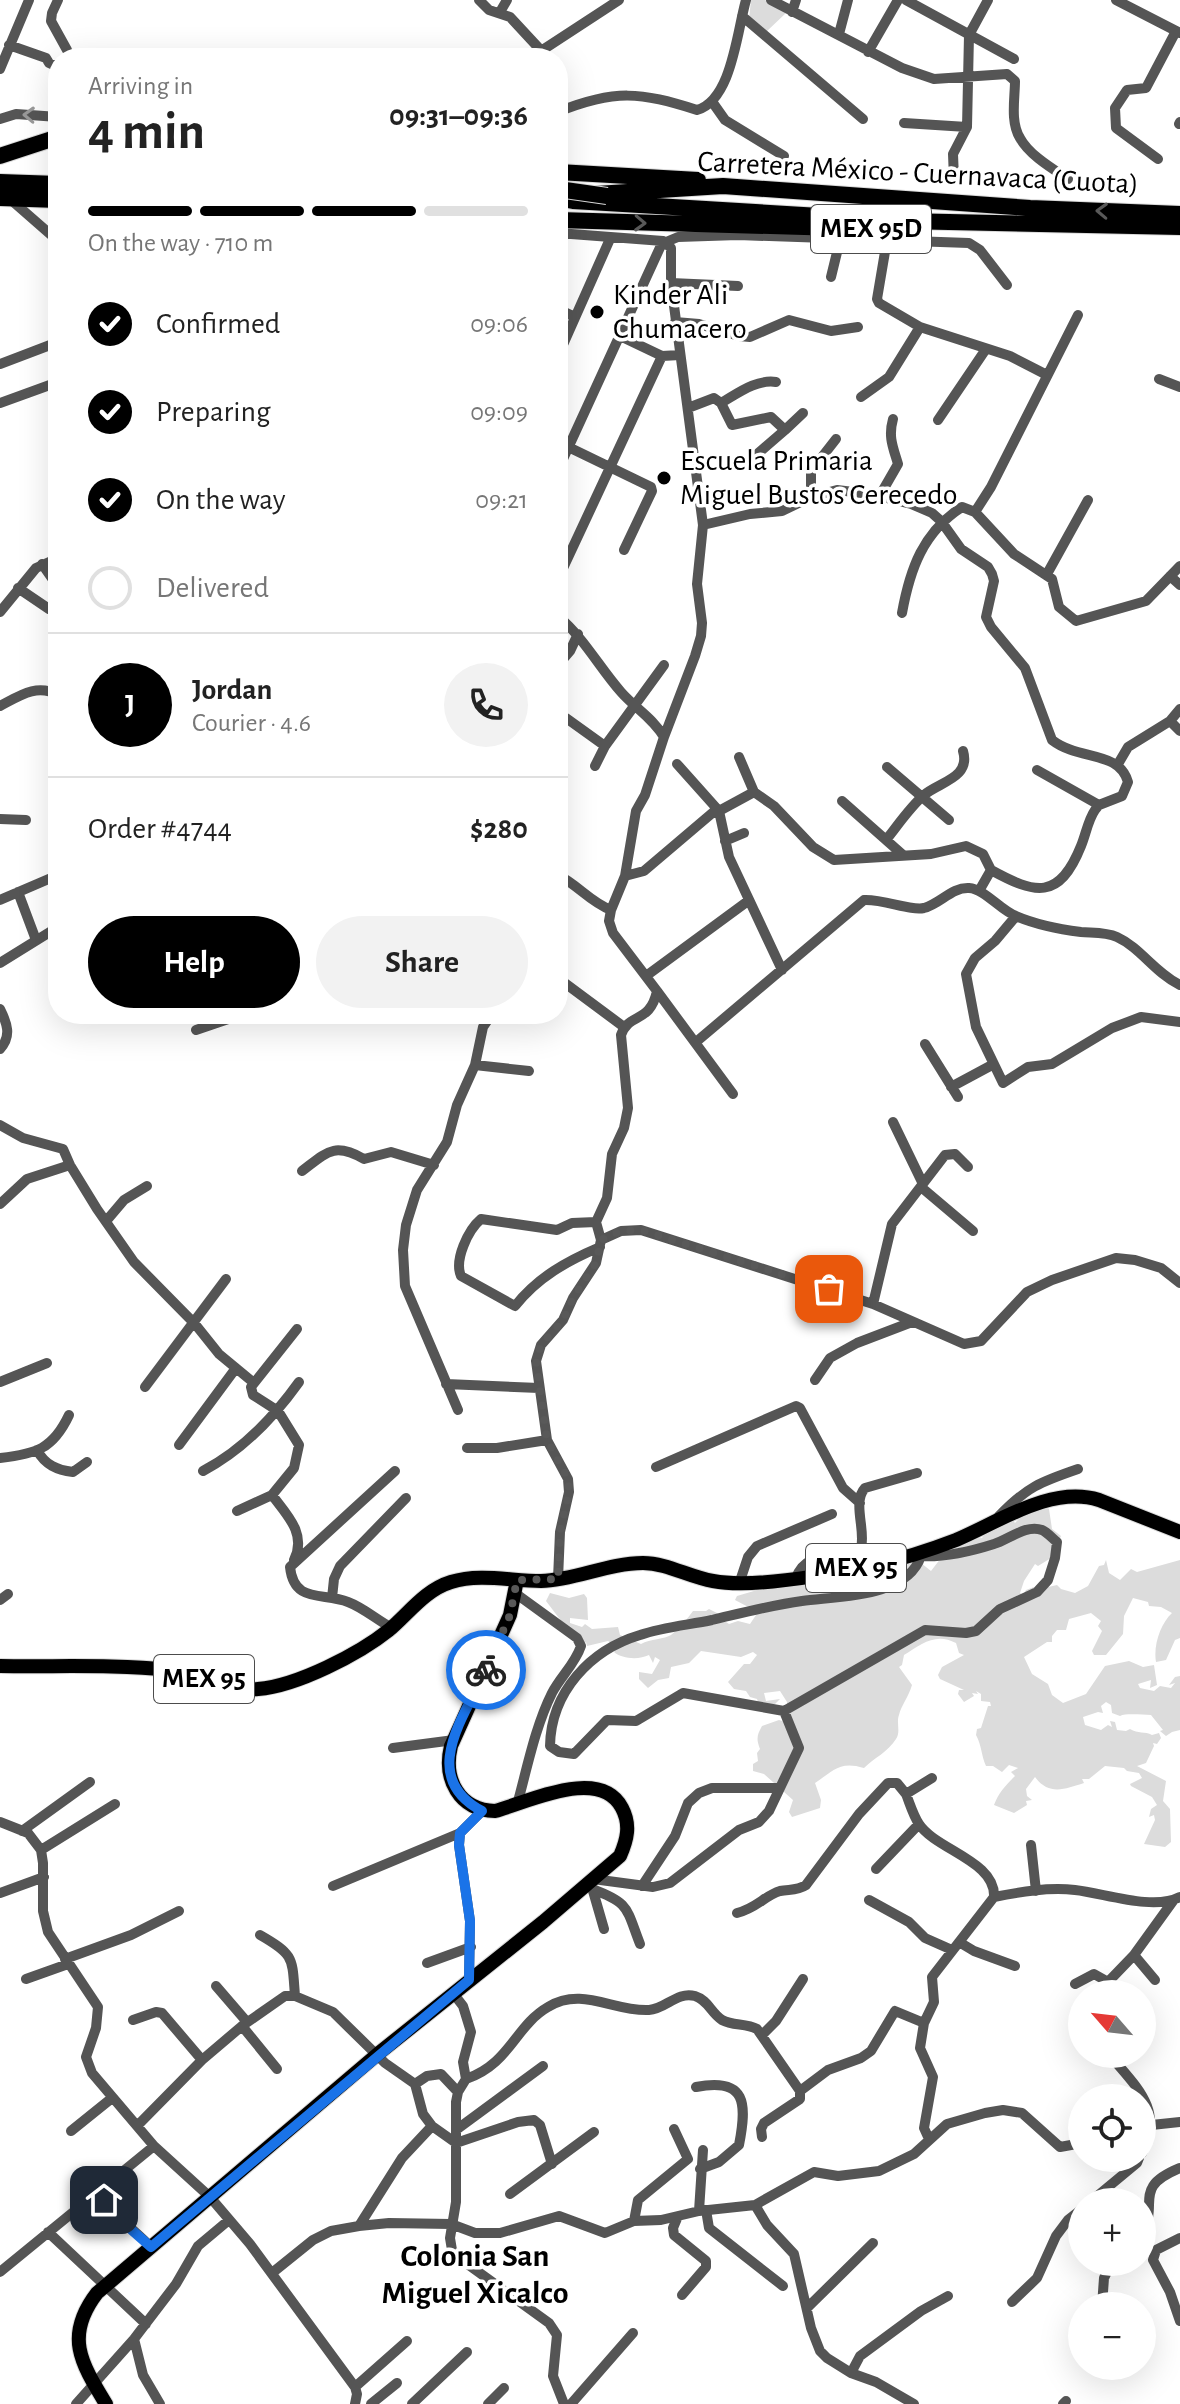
<!DOCTYPE html>
<html lang="en">
<head>
<meta charset="utf-8">
<style>
	:root { --surface:#fff; --page:#f2f2f2; --text:#222; --muted:#767676; --line:#e0e0e0; --accent:#000 }
	body { margin:0; font-family:"Alegreya Sans",sans-serif; background:var(--page); color:var(--text); height:100vh; display:flex; flex-direction:column; font-size:30px; white-space:nowrap }
	* { box-sizing:border-box; margin:0 }
	p { font-size:26px; color:var(--muted) }
	.icon { flex:none; width:44px; height:44px; fill:none; stroke:currentColor; stroke-width:2; stroke-linecap:round; stroke-linejoin:round }
	.map { position:relative; flex:1; overflow:hidden }
	.sheet { position:absolute; left:48px; top:48px; width:520px; height:976px; display:flex; flex-direction:column; background:var(--surface); border-radius:32px; box-shadow:0 8px 32px #0002 }
	.sheet>* { flex:none }
	.needle { width:52px; rotate:298deg }
	.controls { position:absolute; left:1068px; top:1980px; display:grid; gap:16px }
	.controls a { display:grid; place-items:center; width:88px; height:88px; border-radius:50%; background:var(--surface); box-shadow:0 8px 32px #0002; font-size:40px }
	.pin { position:absolute; display:grid; place-items:center; width:68px; height:68px; color:#fff; margin:-34px; border-radius:16px; box-shadow:0 4px 12px #0006 }
	.courier { position:absolute; display:grid; place-items:center; width:80px; height:80px; margin:-40px; border:6px solid #1a73e8; border-radius:50%; background:#fff; color:#222; box-shadow:0 2px 10px #0007 }
	.summary em { font-style:normal; font-weight:700 }
	.summary div { display:flex; flex-direction:column-reverse }
	.summary { display:flex; align-items:center; justify-content:space-between; height:136px; padding:0 40px }
	h1 { font-size:52px; font-weight:700; line-height:60px }
	.bar { display:grid; grid-template-columns:repeat(4,1fr); gap:12px 8px; align-content:center; height:96px; padding:0 40px }
	.bar i { height:10px; border-radius:6px; background:var(--line) }
	.bar .on { background:var(--accent) }
	.bar p { grid-column:span 4 }
	.line { display:flex; align-items:center; gap:20px; padding:0 40px; border-top:2px solid var(--line) }
	.line div { flex:1 }
	.round { display:grid; place-items:center; flex:none; width:84px; height:84px; border-radius:42px; background:var(--page) }
	ol { padding:0 40px; list-style:none }
	li { display:flex; align-items:center; gap:24px; height:88px }
	li p { margin-inline-start:auto }
	li .icon { padding:8px; border-radius:50%; background:var(--accent); color:#fff; stroke-width:4 }
	li:last-child { color:var(--muted) }
	li i { width:44px; height:44px; border:4px solid var(--line); border-radius:50% }
	.primary-button { display:flex; gap:16px; margin-top:auto; padding:16px 40px }
	.primary-button a { flex:1; height:92px; border-radius:48px; background:var(--accent); color:#fff; font-size:32px; font-weight:700; line-height:92px; text-align:center }
	.primary-button a+a { background:var(--page); color:var(--text) }
	.map>svg:first-child { display:block }
</style>
</head>
<body>
<div class="map">
<svg width="1180" height="2404" viewBox="0 0 1180 2404">
	<rect width="100%" height="100%" fill="#fff"/>
	<path fill="#dcdcdc" d="M751,0H765L786,13L766,32L749,19Z
		M1045,1508L1049,1509L1052,1529L1061,1536L1051,1558L1038,1566L1035,1564L1024,1581L1020,1593L1023,1595L1026,1590L1034,1587L1035,1590L1057,1585L1061,1589L1075,1593L1088,1586L1099,1566L1104,1565L1106,1560L1109,1573L1120,1580L1131,1569L1137,1572L1180,1560V1638L1175,1640L1166,1660L1156,1662C1153,1645 1161,1623 1172,1613L1161,1607L1149,1606L1148,1602L1133,1598L1124,1616L1123,1634L1106,1655H1094L1092,1651L1102,1631L1098,1626L1101,1621L1091,1613L1069,1619L1066,1630H1057L1052,1636V1642H1047L1024,1657L1032,1674L1048,1684L1052,1695L1063,1703L1086,1694L1105,1666L1129,1661L1143,1667L1154,1665L1157,1685L1150,1688L1151,1680L1138,1684L1140,1688L1154,1691L1160,1686L1171,1688L1175,1683L1169,1685L1175,1677L1180,1676V1730L1172,1732L1166,1736L1160,1731L1163,1730L1151,1715C1143,1715 1126,1713 1120,1716L1112,1713L1111,1705L1106,1702L1101,1706L1103,1713L1098,1712L1083,1717L1085,1725L1101,1730L1108,1725L1112,1727L1110,1721L1115,1722L1117,1730L1126,1731L1130,1729C1138,1734 1145,1731 1152,1735L1159,1733L1161,1738L1157,1744L1153,1743L1154,1746L1146,1763L1137,1766L1166,1781L1163,1801L1170,1809L1171,1842L1165,1847L1144,1844L1155,1820L1154,1815L1149,1817L1151,1809L1157,1805L1152,1797L1131,1786L1130,1784L1142,1778L1139,1773L1127,1771L1124,1768L1105,1766L1089,1779H1082L1084,1783C1065,1789 1049,1796 1035,1777L1026,1789L1027,1796L1032,1800L1026,1801L1027,1805L1014,1813L994,1805C999,1792 1006,1785 1015,1776L1011,1772L1018,1768L1009,1765L1002,1772L993,1766H986C981,1755 982,1746 976,1735L977,1729L981,1728L988,1706H991L990,1702L981,1701V1694L976,1691L978,1694L972,1693L974,1696L964,1702L958,1694L959,1690H964L940,1679L938,1675L942,1667L964,1655L959,1653L956,1643C936,1632 921,1644 904,1655L902,1665L899,1667L912,1685C909,1696 901,1706 899,1715C896,1723 901,1732 896,1739C888,1752 874,1758 864,1768C839,1760 832,1772 815,1783L821,1800L820,1808L792,1817L789,1812L793,1800L764,1774L753,1771V1764L758,1761L757,1753L760,1749C756,1739 757,1735 762,1726L779,1720L782,1721L787,1716V1702L780,1691L764,1693L766,1701L780,1699L775,1704L759,1705L757,1699L750,1697L746,1691L734,1689L728,1682L744,1664H750L757,1655L753,1652L741,1657L701,1651L689,1663L671,1667L669,1678L658,1680L648,1688L639,1679V1672L652,1674L660,1660L655,1657L653,1663L649,1655C639,1660 622,1659 614,1652L617,1647L608,1641L587,1646L586,1642L581,1647L546,1601L550,1593L569,1598L584,1594L587,1598L588,1620L570,1618V1623L582,1627L585,1624L592,1629L618,1627L620,1635L641,1644C650,1639 665,1639 671,1635C680,1628 687,1619 693,1611H706L709,1609L721,1615L723,1620L729,1624L738,1621L750,1624L756,1615L754,1610L735,1600L737,1596L764,1588L807,1566L812,1568L816,1577L842,1583L847,1577L875,1565L892,1574L901,1564L916,1559L931,1571L941,1558L936,1556L968,1539L982,1538L991,1525L1011,1518L1015,1523L1023,1514Z"/>
	<g fill="none" stroke-linecap="round" stroke-linejoin="round">
		<g stroke="#dbdbdb" stroke-width="16">
			<path id="major" d="M0,1666C56,1667 114,1664 170,1670C199,1674 227,1692 258,1689C297,1686 359,1654 389,1630C409,1613 425,1590 451,1582C480,1573 511,1581 541,1581C576,1580 608,1563 643,1563C667,1563 689,1577 713,1581C755,1589 832,1574 875,1565C902,1559 930,1550 956,1540C999,1522 1051,1485 1099,1500L1180,1532
				M106,2404C81,2363 64,2336 97,2293L379,2053L543,1922L620,1856C627,1840 631,1825 622,1808C600,1766 529,1802 495,1811C459,1810 443,1779 451,1746L510,1615L517,1580"/>
		</g>
		<g stroke="#dbdbdb" stroke-width="18">
			<path id="highway" d="M0,156L58,137
				M558,172L698,180
				M0,182L58,184
				M596,194L723,186L1030,208L1180,214
				M0,198L58,200
				M558,198L573,201L903,221L1180,227
				M558,220L872,229"/>
		</g>
		<path stroke="#555" stroke-width="10" d="M58,0L52,13L51,21L67,50
			M479,0L489,10L510,17L548,58
			M771,0L902,68L934,79L1007,74L1015,81C1015,98 1010,122 1020,138C1029,155 1053,169 1068,179
			M906,0L1014,59
			M1116,0L1180,33
			M500,12L507,0
			M792,12L796,0
			M742,16L863,119
			M839,34L848,0
			M9,45L46,58L49,63L58,67
			M541,51L619,0
			M868,52L898,0
			M0,69L29,0
			M713,103L725,120L784,156
			M558,112C615,89 640,92 697,110C732,100 737,31 746,0
			M0,119L16,114L58,117
			M904,123L967,127
			M1179,124L1180,122
			M1158,159L1116,128L1115,108L1127,90L1146,88L1176,31
			M954,179L953,154L967,127L969,35L988,0
			M10,199L58,241
			M558,233L663,241L671,248V283L703,525L697,584L702,623L701,636L695,656L664,737
			M887,240L877,299L879,303L920,327L1010,356L1047,375
			M666,242L678,237L738,235L969,243L980,250L1007,285
			M558,245L562,234
			M831,277L840,240
			M671,283L738,286
			M558,309L575,317
			M675,322L699,324L739,336L750,337L789,320L831,331L858,327
			M618,335L662,356L680,355
			M558,356L610,239
			M0,364L58,342
			M1159,379L1180,387
			M861,397L889,377L920,327
			M0,403L58,382
			M721,403C737,394 756,379 776,382
			M688,408L714,398L721,403L732,425L771,417L785,430L756,455
			M938,420L986,349
			M785,430L803,413
			M558,442L651,487L652,491L624,550
			M558,470L663,241
			M811,497V471L836,439
			M879,497L898,464C893,447 888,437 893,419
			M975,512L991,487L1078,315
			M703,525L750,514L782,511L811,497L837,490L870,494L911,504L932,513L941,521L961,549L988,567L992,574L994,581L986,617L991,627L1025,668L1052,740C1079,761 1119,750 1128,782L1122,796L1099,805L1095,810C1088,820 1086,834 1081,846C1059,901 1035,894 991,870
			M42,564L58,587
			M1047,574L1088,500
			M1170,576L1180,585
			M558,579L662,356
			M18,588L49,609
			M0,612L36,568L58,558
			M902,613C910,569 923,532 962,507L975,512L1014,554L1052,579L1059,607L1076,621L1146,601L1180,566
			M558,616C584,638 599,667 621,692C635,708 653,718 664,737L645,795L636,811L625,876L611,910L609,921L613,933L657,991C650,1024 629,1012 621,1035L628,1108L624,1128L612,1154L607,1198L596,1222L601,1240L596,1263L573,1298L563,1320L541,1345L536,1361L547,1440L568,1479L569,1492L560,1532L558,1579
			M558,665L570,651L578,634
			M0,706C19,696 37,683 58,695
			M566,718L605,746
			M1170,721L1180,731
			M739,757L754,792L774,806L813,847L834,860L931,854L966,846L983,854L991,870
			M677,764L719,811L729,857L782,970
			M1118,764L1128,747L1170,721L1180,709
			M595,766L605,746L664,665
			M887,767L949,820
			M1037,770L1099,805
			M842,801L903,855
			M719,811L754,792
			M0,819L26,820
			M886,840C898,825 910,807 924,795C939,782 971,778 963,751
			M725,841L744,833
			M558,875C578,885 590,902 611,910
			M625,876L644,871L717,809
			M979,891L991,870
			M18,892L36,940
			M0,900L58,875
			M1016,916L995,941L975,958L966,974L976,1027L1003,1083L1028,1067L1052,1064L1112,1028L1141,1017L1180,1022
			M0,963L58,927
			M646,976L748,901
			M558,978L624,1027
			M657,991L733,1094
			M0,1009C7,1023 12,1036 0,1049
			M526,1014L533,1015
			M196,1030L243,1014
			M696,1042L864,900C884,899 910,911 924,908C940,904 952,887 969,888C985,889 1000,910 1016,916C1037,925 1058,929 1081,932C1093,933 1106,932 1117,937C1141,948 1154,972 1180,985
			M925,1044L958,1097
			M475,1065L529,1071
			M951,1087L992,1065
			M893,1122L923,1184
			M0,1125L23,1138L63,1149L70,1165L97,1209L134,1262L195,1324L219,1354L254,1383
			M302,1171C327,1152 334,1142 364,1159L391,1152L434,1165
			M921,1187L973,1231
			M0,1204L27,1179L70,1165
			M107,1220L124,1200L147,1186
			M596,1222L572,1223L557,1230L481,1219C468,1230 454,1260 461,1276L515,1306C538,1277 567,1261 600,1247
			M601,1240L621,1231L641,1230L873,1304L964,1344L981,1341L1027,1292L1052,1280L1116,1258L1135,1260L1161,1268L1180,1283
			M873,1304L892,1224L945,1155L955,1154L968,1167
			M815,1380L830,1358L857,1343L912,1322
			M0,1382L47,1363
			M446,1384L539,1388
			M145,1387L226,1279
			M458,1410L405,1286L403,1250L406,1225L417,1190L447,1142L457,1105L475,1065L483,1027L492,1014
			M179,1445L236,1368
			M467,1448H497L547,1440
			M37,1450C45,1465 57,1470 73,1472L87,1462
			M0,1458C36,1454 53,1449 69,1415
			M656,1467L796,1406L800,1408L843,1488L860,1503
			M203,1471C241,1451 274,1417 299,1382
			M272,1495C287,1515 307,1534 294,1560
			M237,1511L272,1495L294,1468L299,1445L278,1411L253,1395L251,1387L297,1329
			M999,1516C1027,1487 1040,1482 1078,1469
			M918,1556C944,1558 969,1552 994,1544C1008,1540 1026,1524 1042,1530C1047,1532 1053,1539 1057,1542L1055,1558L1048,1580L1037,1592L1000,1609L976,1631L966,1633L925,1630L784,1711L683,1693L636,1721L607,1720L574,1754L559,1752L550,1746C551,1692 590,1650 640,1635C663,1627 688,1625 712,1620C742,1613 772,1605 802,1601C839,1596 907,1598 921,1556
			M796,1578C806,1549 838,1559 861,1548C866,1530 852,1502 865,1488L917,1473
			M739,1584L748,1557L757,1546L832,1514
			M515,1593L577,1638L581,1646C575,1664 561,1676 552,1693C535,1727 527,1769 517,1805
			M332,1598L334,1579L340,1566L406,1498
			M0,1600L8,1594
			M392,1628C377,1620 364,1608 348,1602C323,1592 294,1604 290,1567L395,1471
			M393,1748L454,1740
			M906,1794C910,1804 913,1815 919,1824C936,1850 996,1861 994,1897
			M0,1822L28,1833L41,1850L43,1863V1911L48,1932L98,2007L96,2028L86,2057L92,2073L154,2146L210,2197L250,2244L355,2387L357,2394L355,2404
			M22,1831L90,1782
			M1031,1845L1036,1891
			M41,1850L115,1804
			M876,1869L919,1824
			M593,1879L653,1887L670,1883L739,1830L759,1822L769,1811L799,1748L784,1711
			M591,1884L604,1929
			M333,1886L460,1833
			M642,1886L675,1836L688,1803L699,1793L712,1788H778
			M592,1889C630,1903 626,1908 640,1944
			M0,1893L44,1877
			M869,1900L909,1922L925,1938L952,1950
			M737,1913C757,1908 764,1896 780,1891C789,1889 797,1891 806,1885L859,1814L888,1783H897L906,1794L932,1778
			M260,1935C295,1955 292,1958 295,1996
			M959,1942L974,1951L1015,1966
			M65,1959L131,1935L179,1911
			M427,1963L471,1947
			M26,1979L68,1964
			M469,1980L470,1921L459,1845L460,1833L482,1811
			M1155,1980L1134,1955L1173,1901
			M1108,1982L1134,1955
			M1075,1984L1094,1974L1126,1992
			M216,1986L247,2022
			M453,1993L463,2006L471,2032L463,2062L466,2079L458,2092L456,2102V2202L450,2238L452,2250L459,2258L549,2323L557,2335L553,2376L564,2404
			M133,2020L156,2012L162,2013L202,2060
			M242,2026L277,2069
			M762,2035L776,2021L803,1979
			M1109,2054C1135,2086 1165,2109 1142,2153
			M466,2079C510,2064 515,2026 548,2007C582,1986 614,2012 649,2010C666,2009 677,1991 695,1996C708,2000 711,2013 722,2020C733,2026 746,2023 757,2029L800,2091L828,2070L861,2058L871,2051L895,2011L924,2023
			M415,2084L423,2114L432,2126L456,2143L518,2122L534,2120L540,2125L552,2164
			M415,2084L427,2076L441,2074L458,2092
			M696,2087C747,2077 747,2104 739,2145L719,2162L700,2169
			M137,2126L202,2060L242,2026L285,1996H295L333,2012L385,2063L415,2084
			M1142,2126L1180,2122
			M456,2130L543,2066
			M71,2131L112,2098
			M762,2137L761,2129L764,2123L800,2099V2091
			M929,2139L924,2128L933,2077L920,2048L924,2023L934,2002L932,1977L994,1897C1020,1892 1048,1887 1075,1890C1104,1893 1153,1911 1180,1897
			M100,2190C110,2214 133,2228 151,2247
			M510,2194L594,2132
			M1090,2202L1137,2163L1139,2158
			M755,2205L767,2225L794,2254L811,2328L820,2351L827,2358L851,2373L876,2382L914,2404
			M706,2210L709,2228L783,2286
			M699,2211L703,2150
			M678,2216L673,2228L674,2235L706,2261V2267L682,2295
			M634,2221L638,2200L688,2159L674,2129
			M359,2226L402,2158L432,2126
			M48,2232L146,2324
			M1142,2233C1160,2203 1131,2188 1180,2168
			M1180,2238L1156,2250L1153,2260L1170,2292L1180,2321
			M0,2272L154,2146
			M272,2273L313,2240L331,2231L359,2226L389,2223L451,2224L475,2233H500L559,2216L605,2233L634,2221L661,2220L699,2211L755,2205L814,2172L838,2176L879,2171L914,2154L947,2124L985,2113L1003,2110L1022,2113L1060,2147L1082,2143
			M1012,2302L1037,2278L1056,2236L1068,2220L1082,2209
			M1102,2306L1104,2278L1112,2262
			M807,2308L873,2243
			M134,2339L143,2375L160,2404
			M851,2373L860,2356L921,2311L948,2296
			M355,2387L407,2341
			M76,2404L134,2339L176,2284L198,2246L229,2220
			M371,2404L397,2383
			M412,2404L467,2352
			M488,2404L504,2388
			M571,2404L633,2333
			M1063,2404L1066,2401"/>
		<use href="#major" stroke="#000" stroke-width="14"/>
		<use href="#highway" stroke="#000" stroke-width="16"/>
		<g stroke="#dbdbdb" stroke-width="18" stroke-linecap="butt">
			<path id="highway-bridge" d="M558,189L607,196"/>
		</g>
		<use href="#highway-bridge" stroke="#000" stroke-width="16"/>
	</g>
	<defs><path id="oneway-chevron" d="M-2-3.5L2.5 0L-2 3.5" fill="none" stroke-width="1.6" stroke-linecap="round" stroke-linejoin="round" transform="scale(2)"/></defs>
	<use stroke="#999" href="#oneway-chevron" transform="translate(29 115) rotate(-178)"/>
	<g stroke="#595959">
		<use href="#oneway-chevron" transform="translate(1102 211) rotate(-178)"/>
		<use href="#oneway-chevron" transform="translate(640 223) rotate(2)"/>
	</g>
	<g fill="none" stroke-linecap="round" stroke-linejoin="round">
		<path stroke="#595959" stroke-width="8" stroke-dasharray="0 14.4" d="M486,1670L510,1615L517,1580L558,1579L560,1532L569,1492L568,1479L547,1440L536,1361L541,1345L563,1320L573,1298L596,1263L601,1240L621,1231L641,1230L829,1289"/>
		<path stroke="#1a73e8" stroke-width="10" d="M104,2200L126,2225L151,2247L469,1980L470,1921L459,1845L460,1833L482,1811C418,1777 464,1717 486,1670"/>
	</g>
	<g fill="#000" stroke="#fff" stroke-width="3">
		<circle cx="597" cy="312" r="8"/>
		<circle cx="664" cy="478" r="8"/>
	</g>
	<g text-anchor="middle" dominant-baseline="central" stroke-width="7" stroke-linejoin="round" paint-order="stroke">
		<g fill="#fff" stroke="#4c4c4c" stroke-width="2">
			<rect x="811" y="205" width="120" height="48" rx="6"/>
			<rect x="806" y="1544" width="100" height="48" rx="6"/>
			<rect x="154" y="1655" width="100" height="48" rx="6"/>
		</g>
		<g font-size="28" font-weight="bold" fill="#000">
			<text x="871" y="229">MEX 95D</text>
			<text x="856" y="1568">MEX 95</text>
			<text x="204" y="1679">MEX 95</text>
		</g>
		<g font-size="30" fill="#000" stroke="#fff">
			<text transform="translate(918 173) rotate(3)">Carretera México - Cuernavaca (Cuota)</text>
		</g>
		<g font-size="30" fill="#000" stroke="#fff" text-anchor="start">
			<text x="613" y="295">Kinder Ali<tspan x="613" dy="34">Chumacero</tspan></text>
			<text x="680" y="461">Escuela Primaria<tspan x="680" dy="34">Miguel Bustos Cerecedo</tspan></text>
		</g>
		<g font-size="32" font-weight="bold" fill="#000" stroke="#fff">
			<text x="475" y="2256">Colonia San<tspan x="475" dy="37">Miguel Xicalco</tspan></text>
		</g>
	</g>
</svg>
<div class="controls">
<a><svg class="needle" viewBox="-14 -14 28 28"><path d="M0-13l5 13h-10z" fill="#e53935"/><path d="M0 13l5-13h-10z" fill="#767676"/></svg></a>
<a><svg class="icon" aria-label="locate" viewBox="0 0 24 24"><circle cx="12" cy="12" r="6"/><path d="M12 2v4M12 18v4M2 12h4M18 12h4"/></svg></a>
<a>+</a>
<a>−</a>
</div>
<div class="pin" style="left:829px;top:1289px;background:#ea580c"><svg class="icon" aria-label="bag" viewBox="0 0 24 24"><path d="M5 8h14l-1 12H6zM9 8a3 3 0 0 1 6 0"/></svg></div>
<div class="pin" style="left:104px;top:2200px;background:#1f2937"><svg class="icon" aria-label="home" viewBox="0 0 24 24"><path d="M3 11l9-7 9 7M6 9v11h12V9"/></svg></div>
<div class="courier" style="left:486px;top:1670px"><svg class="icon" aria-label="bike" viewBox="0 0 24 24"><circle cx="6" cy="16" r="4"/><circle cx="18" cy="16" r="4"/><path d="M6 16l4-8h5l3 8M10 8l3 8H6M13 5h3"/></svg></div>
<section class="sheet">
<div class="summary"><div><h1>4 min</h1><p>Arriving in</p></div><em>09:31–09:36</em></div>
<div class="bar"><i class="on"></i><i class="on"></i><i class="on"></i><i></i><p>On the way · 710 m</p></div>
<ol>
<li><svg class="icon" aria-label="check" viewBox="0 0 24 24"><path d="M5 12l5 5 9-10"/></svg>Confirmed<p>09:06</p></li>
<li><svg class="icon" aria-label="check" viewBox="0 0 24 24"><path d="M5 12l5 5 9-10"/></svg>Preparing<p>09:09</p></li>
<li><svg class="icon" aria-label="check" viewBox="0 0 24 24"><path d="M5 12l5 5 9-10"/></svg>On the way<p>09:21</p></li>
<li><i></i>Delivered</li>
</ol>
<div class="line" style="height:144px"><b class="round" style="background:var(--accent);color:#fff">J</b><div><b>Jordan</b><p>Courier · 4.6</p></div><a class="round"><svg class="icon" aria-label="phone" viewBox="0 0 24 24"><path d="M5 4h4l2 5-3 2q2 4 5 5l2-3 5 2v4C11 20 4 13 5 4z"/></svg></a></div>
<div class="line" style="height:104px"><div>Order #4744</div><b>$280</b></div>
<div class="primary-button"><a>Help</a><a>Share</a></div>
</section>
</div>
</body>
</html>
